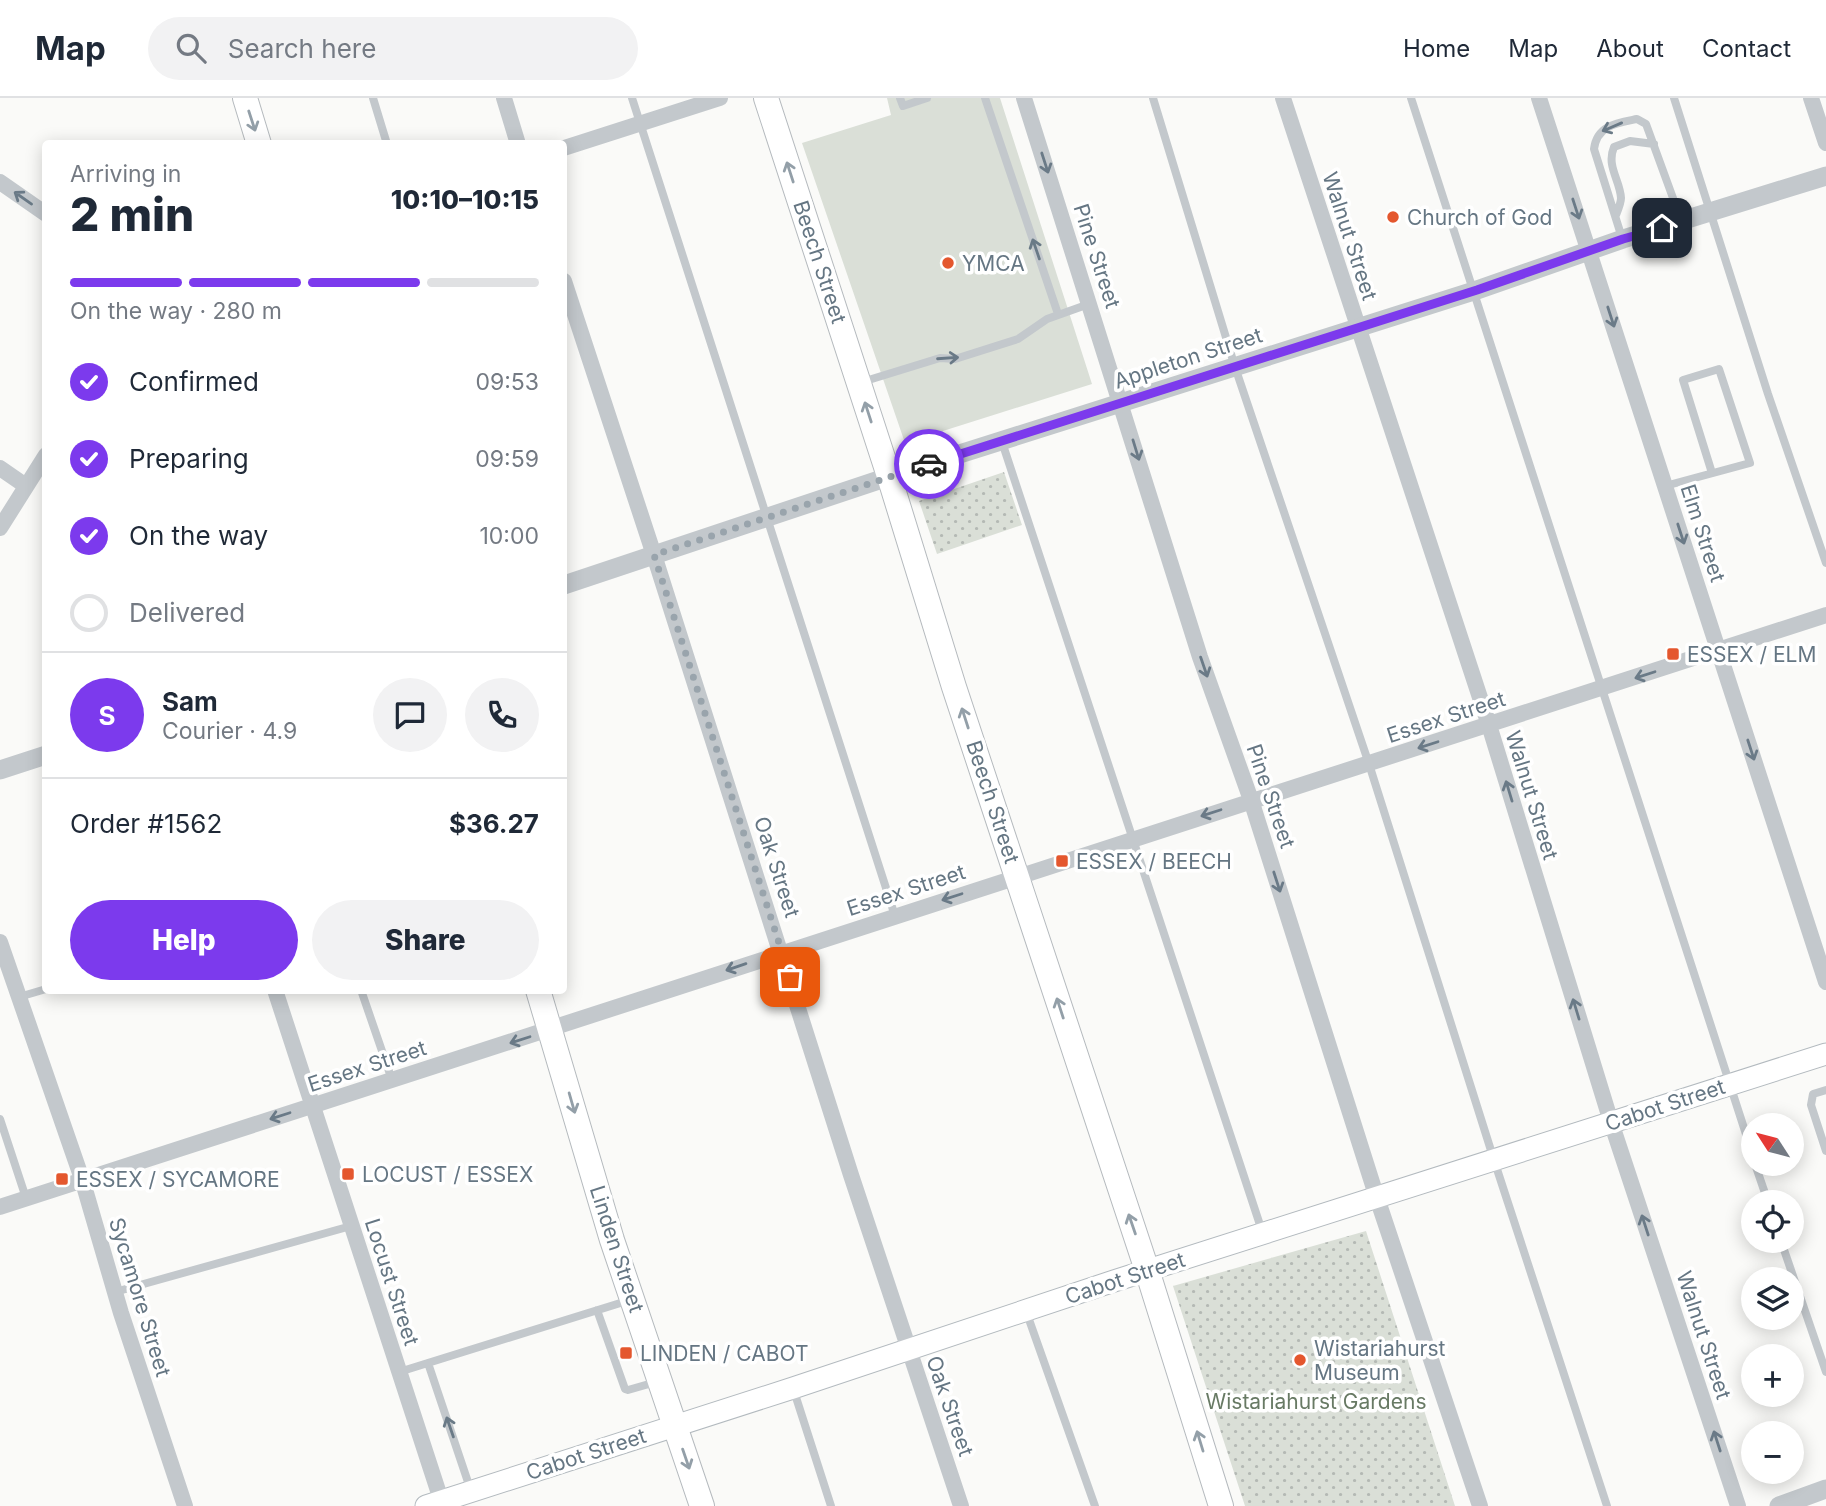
<!DOCTYPE html>
<html lang="en">
<head>
<meta charset="utf-8">
<style>
	:root { --surface:#fff; --page:#f2f2f3; --text:#1f2937; --muted:#747a83; --line:#e0e1e3; --accent:#7c3aed }
	body { margin:0; font-family:Inter,sans-serif; background:var(--page); color:var(--text); height:100vh; display:flex; flex-direction:column; font-size:26px; white-space:nowrap }
	* { box-sizing:border-box; margin:0 }
	p { font-size:23px; color:var(--muted) }
	.icon { flex:none; width:38px; height:38px; fill:none; stroke:currentColor; stroke-width:2; stroke-linecap:round; stroke-linejoin:round }
	.map { position:relative; flex:1; overflow:hidden }
	.drawer { position:absolute; left:42px; top:42px; width:525px; height:854px; display:flex; flex-direction:column; background:var(--surface); border-radius:7px; box-shadow:0 4px 18px #0003 }
	.drawer>* { flex:none }
	.needle { width:46px; rotate:306deg }
	.fabs { position:absolute; left:1741px; top:1015px; display:grid; gap:14px }
	.fabs a { display:grid; place-items:center; width:63px; height:63px; border-radius:50%; background:var(--surface); box-shadow:0 4px 18px #0003; font-size:35px }
	.pin { position:absolute; display:grid; place-items:center; width:60px; height:60px; color:#fff; margin:-30px; border-radius:14px; box-shadow:0 4px 10px #0006 }
	.courier { position:absolute; display:grid; place-items:center; width:70px; height:70px; margin:-35px; border:5px solid #7c3aed; border-radius:50%; background:#fff; color:#222; box-shadow:0 2px 9px #0007 }
	.summary em { font-style:normal; font-weight:800 }
	.summary div { display:flex; flex-direction:column-reverse }
	.summary { display:flex; align-items:center; justify-content:space-between; height:119px; padding:0 28px }
	h1 { font-size:46px; font-weight:800; line-height:52px }
	.bar { display:grid; grid-template-columns:repeat(4,1fr); gap:10px 7px; align-content:center; height:84px; padding:0 28px }
	.bar i { height:9px; border-radius:5px; background:var(--line) }
	.bar .active { background:var(--accent) }
	.bar p { grid-column:span 4 }
	.line { display:flex; align-items:center; gap:18px; padding:0 28px; border-top:2px solid var(--line) }
	.line div { flex:1 }
	.round { display:grid; place-items:center; flex:none; width:74px; height:74px; border-radius:37px; background:var(--page) }
	ol { padding:0 28px; list-style:none }
	li { display:flex; align-items:center; gap:21px; height:77px }
	li p { margin-inline-start:auto }
	li .icon { padding:7px; border-radius:50%; background:var(--accent); color:#fff; stroke-width:4 }
	li:last-child { color:var(--muted) }
	li i { width:38px; height:38px; border:4px solid var(--line); border-radius:50% }
	.primary-button { display:flex; gap:14px; margin-top:auto; padding:14px 28px }
	.primary-button a { flex:1; height:80px; border-radius:42px; background:var(--accent); color:#fff; font-size:28px; font-weight:800; line-height:80px; text-align:center }
	.primary-button a+a { background:var(--page); color:var(--text) }
	header { display:flex; align-items:center; gap:42px; box-sizing:border-box; height:98px; padding:0 35px; background:var(--surface); border-bottom:2px solid var(--line) }
	header strong { font-size:33px }
	nav { display:flex; gap:38px; margin-inline-start:auto; font-size:24px }
	.search { width:490px; height:63px; background:var(--page); display:flex; align-items:center; gap:18px; box-sizing:border-box; padding:0 24px; border-radius:38px; color:var(--muted); font-size:26px }
	.map>svg:first-child { display:block }
</style>
</head>
<body>
<header>
<strong>Map</strong>
<div class="search"><svg class="icon" aria-label="search" viewBox="0 0 24 24"><circle cx="10" cy="10" r="6"/><path d="M15 15l6 6"/></svg>Search here</div>
<nav><a>Home</a><a>Map</a><a>About</a><a>Contact</a></nav>
</header>
<div class="map">
<svg width="1826" height="1408" viewBox="0 0 1826 1408">
	<defs>
		<pattern id="park-dots" width="8" height="8" patternUnits="userSpaceOnUse" patternTransform="scale(1.75)"><rect width="8" height="8" fill="#dadfd7"/><path d="M2 2h.1M6 6h.1" fill="none" stroke="#b4b9b4" stroke-width="1.8" stroke-linecap="round"/></pattern>
	</defs>
	<rect width="100%" height="100%" fill="#fafaf8"/>
	<path fill="#dadfd7" d="M887,0H1000L1092,286L905,345L802,45L891,17Z"/>
	<path fill="url(#park-dots)" d="M1004,374L1022,427L937,456L919,403Z
		M1366,1133L1455,1408H1245L1173,1188Z"/>
	<g fill="none" stroke-linecap="round" stroke-linejoin="round">
		<g stroke="#b3babf" stroke-width="23">
			<path id="secondary" d="M426,1408L793,1290L1114,1183L1826,956"/>
		</g>
		<g stroke="#b5babe" stroke-width="26">
			<path id="primary" d="M245,0L259,46
				M766,0L889,378L954,589L1147,1172L1221,1408
				M538,892L612,1142L702,1408"/>
		</g>
		<path stroke="#c3c8cc" stroke-width="8" d="M373,0L387,46
			M632,0L895,818
			M900,0L903,8L927,0
			M985,0L1058,216
			M1153,0L1235,269L1369,666L1494,1062L1607,1408
			M1411,0L1754,1061
			M1674,0L1768,296L1826,465
			M1616,117C1618,112 1621,105 1621,100C1620,82 1606,68 1614,49L1630,43L1654,46
			M1622,140L1594,51C1597,27 1617,25 1637,21L1646,26L1681,122
			M862,284L940,260L955,261L1018,241L1047,221L1089,206
			M1002,344L1262,1133
			M1665,388L1750,365L1719,271L1683,282L1712,375
			M361,892L392,982
			M19,899L46,891
			M1826,992L1813,996L1811,1007L1826,1053
			M0,1021L26,1100
			M1755,1066L1768,1104
			M1781,1143L1826,1274
			M115,1194L351,1128
			M597,1212L625,1291L628,1292L656,1284
			M1026,1213L1095,1408
			M428,1265L471,1393
			M399,1274L630,1202
			M793,1290L831,1408"/>
		<path stroke="#c3c8cc" stroke-width="16" d="M504,0L518,46
			M1024,0L1200,559L1251,702L1377,1100L1480,1408
			M1283,0L1489,627L1611,1024L1738,1408
			M1539,0L1826,884
			M1811,0L1826,45
			M564,50L720,0
			M0,84L46,116
			M564,183L654,457L851,1077L961,1408
			M0,370L26,388
			M0,430L46,357
			M0,844L82,1081L121,1215L185,1408
			M275,892L443,1408
			M0,1109L1826,517"/>
		<path stroke="#c3c8cc" stroke-width="19" d="M564,487L909,372L1477,192L1623,141L1826,78
			M0,672L46,657
			M1779,1408L1826,1391"/>
		<use href="#secondary" stroke="#fff" stroke-width="21"/>
		<use href="#primary" stroke="#fff" stroke-width="24"/>
	</g>
	<defs><path id="oneway-shaft" d="M-6 0H5M1.5-3L5.5 0L1.5 3" fill="none" stroke-width="1.6" stroke-linecap="round" stroke-linejoin="round" transform="scale(1.75)"/></defs>
	<g stroke="#939fa8">
		<use href="#oneway-shaft" transform="translate(252 23) rotate(72)"/>
		<use href="#oneway-shaft" transform="translate(790 74) rotate(-108)"/>
		<use href="#oneway-shaft" transform="translate(868 314) rotate(-108)"/>
		<use href="#oneway-shaft" transform="translate(965 620) rotate(-108)"/>
		<use href="#oneway-shaft" transform="translate(1060 910) rotate(-108)"/>
		<use href="#oneway-shaft" transform="translate(572 1005) rotate(74)"/>
		<use href="#oneway-shaft" transform="translate(1132 1126) rotate(-109)"/>
		<use href="#oneway-shaft" transform="translate(1200 1343) rotate(-107)"/>
		<use href="#oneway-shaft" transform="translate(686 1361) rotate(71)"/>
	</g>
	<g stroke="#6a7a87">
		<use href="#oneway-shaft" transform="translate(1612 29) rotate(157)"/>
		<use href="#oneway-shaft" transform="translate(1045 65) rotate(72)"/>
		<use href="#oneway-shaft" transform="translate(23 100) rotate(-145)"/>
		<use href="#oneway-shaft" transform="translate(1576 111) rotate(72)"/>
		<use href="#oneway-shaft" transform="translate(1036 151) rotate(-109)"/>
		<use href="#oneway-shaft" transform="translate(1611 219) rotate(72)"/>
		<use href="#oneway-shaft" transform="translate(948 260) rotate(-4)"/>
		<use href="#oneway-shaft" transform="translate(1136 352) rotate(73)"/>
		<use href="#oneway-shaft" transform="translate(1681 436) rotate(72)"/>
		<use href="#oneway-shaft" transform="translate(1204 569) rotate(71)"/>
		<use href="#oneway-shaft" transform="translate(1645 577) rotate(162)"/>
		<use href="#oneway-shaft" transform="translate(1428 647) rotate(162)"/>
		<use href="#oneway-shaft" transform="translate(1751 652) rotate(72)"/>
		<use href="#oneway-shaft" transform="translate(1509 693) rotate(-107)"/>
		<use href="#oneway-shaft" transform="translate(1211 715) rotate(162)"/>
		<use href="#oneway-shaft" transform="translate(1277 784) rotate(72)"/>
		<use href="#oneway-shaft" transform="translate(952 799) rotate(162)"/>
		<use href="#oneway-shaft" transform="translate(736 869) rotate(161)"/>
		<use href="#oneway-shaft" transform="translate(1576 911) rotate(-107)"/>
		<use href="#oneway-shaft" transform="translate(520 942) rotate(162)"/>
		<use href="#oneway-shaft" transform="translate(280 1018) rotate(162)"/>
		<use href="#oneway-shaft" transform="translate(1645 1127) rotate(-108)"/>
		<use href="#oneway-shaft" transform="translate(450 1329) rotate(-109)"/>
		<use href="#oneway-shaft" transform="translate(1717 1343) rotate(-108)"/>
	</g>
	<g fill="none" stroke-linecap="round" stroke-linejoin="round">
		<path stroke="#99a4ac" stroke-width="7" stroke-dasharray="0 12.6" d="M790,879L654,457L929,366"/>
		<path stroke="#7c3aed" stroke-width="9" d="M929,366L1477,192L1623,141L1662,130"/>
	</g>
	<g fill="#e4572e" stroke="#fff" stroke-width="2.5">
		<circle cx="1393" cy="119" r="7"/>
		<circle cx="948" cy="165" r="7"/>
		<rect x="1666" y="549" width="14" height="14" rx="3.5"/>
		<rect x="1055" y="756" width="14" height="14" rx="3.5"/>
		<rect x="341" y="1069" width="14" height="14" rx="3.5"/>
		<rect x="55" y="1074" width="14" height="14" rx="3.5"/>
		<rect x="619" y="1248" width="14" height="14" rx="3.5"/>
		<circle cx="1300" cy="1262" r="7"/>
	</g>
	<g text-anchor="middle" dominant-baseline="central" stroke-width="7" stroke-linejoin="round" paint-order="stroke">
		<g font-size="21" fill="#657683" stroke="#fff" text-anchor="start">
			<text x="1407" y="119">Church of God</text>
			<text x="962" y="165">YMCA</text>
			<text x="1687" y="556">ESSEX / ELM</text>
			<text x="1076" y="763">ESSEX / BEECH</text>
			<text x="362" y="1076">LOCUST / ESSEX</text>
			<text x="76" y="1081">ESSEX / SYCAMORE</text>
			<text x="1314" y="1250">Wistariahurst<tspan x="1314" dy="24">Museum</tspan></text>
			<text x="640" y="1255">LINDEN / CABOT</text>
		</g>
		<g font-size="21" fill="#657683" stroke="#fff">
			<text transform="translate(1350 138) rotate(72)">Walnut Street</text>
			<text transform="translate(1097 158) rotate(72)">Pine Street</text>
			<text transform="translate(820 164) rotate(72)">Beech Street</text>
			<text transform="translate(1188 260) rotate(-18)">Appleton Street</text>
			<text transform="translate(1703 435) rotate(72)">Elm Street</text>
			<text transform="translate(1446 619) rotate(-18)">Essex Street</text>
			<text transform="translate(1532 697) rotate(73)">Walnut Street</text>
			<text transform="translate(1271 698) rotate(71)">Pine Street</text>
			<text transform="translate(993 704) rotate(72)">Beech Street</text>
			<text transform="translate(777 769) rotate(72)">Oak Street</text>
			<text transform="translate(906 792) rotate(-18)">Essex Street</text>
			<text transform="translate(367 968) rotate(-18)">Essex Street</text>
			<text transform="translate(1665 1007) rotate(-18)">Cabot Street</text>
			<text transform="translate(617 1151) rotate(72)">Linden Street</text>
			<text transform="translate(1125 1180) rotate(-18)">Cabot Street</text>
			<text transform="translate(392 1184) rotate(72)">Locust Street</text>
			<text transform="translate(140 1199) rotate(73)">Sycamore Street</text>
			<text transform="translate(1704 1237) rotate(72)">Walnut Street</text>
			<text transform="translate(950 1308) rotate(71)">Oak Street</text>
			<text transform="translate(586 1356) rotate(-18)">Cabot Street</text>
		</g>
		<g font-size="21" fill="#687a64" stroke="#fff">
			<text x="1316" y="1303">Wistariahurst Gardens</text>
		</g>
	</g>
</svg>
<div class="fabs">
<a><svg class="needle" viewBox="-14 -14 28 28"><path d="M0-13l5 13h-10z" fill="#e53935"/><path d="M0 13l5-13h-10z" fill="#747a83"/></svg></a>
<a><svg class="icon" aria-label="locate" viewBox="0 0 24 24"><circle cx="12" cy="12" r="6"/><path d="M12 2v4M12 18v4M2 12h4M18 12h4"/></svg></a>
<a><svg class="icon" aria-label="layers" viewBox="0 0 24 24"><path d="M12 4l9 5-9 5-9-5zM3 14l9 5 9-5"/></svg></a>
<a>+</a>
<a>−</a>
</div>
<div class="pin" style="left:790px;top:879px;background:#ea580c"><svg class="icon" aria-label="bag" viewBox="0 0 24 24"><path d="M5 8h14l-1 12H6zM9 8a3 3 0 0 1 6 0"/></svg></div>
<div class="pin" style="left:1662px;top:130px;background:#1f2937"><svg class="icon" aria-label="home" viewBox="0 0 24 24"><path d="M3 11l9-7 9 7M6 9v11h12V9"/></svg></div>
<div class="courier" style="left:929px;top:366px"><svg class="icon" aria-label="car" viewBox="0 0 24 24"><path d="M5 17H2v-5l4-1 3-4h7l3 4 3 1v5h-3M9 17h6M6 11h13"/><circle cx="7" cy="17" r="2"/><circle cx="17" cy="17" r="2"/></svg></div>
<section class="drawer">
<div class="summary"><div><h1>2 min</h1><p>Arriving in</p></div><em>10:10–10:15</em></div>
<div class="bar"><i class="active"></i><i class="active"></i><i class="active"></i><i></i><p>On the way · 280 m</p></div>
<ol>
<li><svg class="icon" aria-label="check" viewBox="0 0 24 24"><path d="M5 12l5 5 9-10"/></svg>Confirmed<p>09:53</p></li>
<li><svg class="icon" aria-label="check" viewBox="0 0 24 24"><path d="M5 12l5 5 9-10"/></svg>Preparing<p>09:59</p></li>
<li><svg class="icon" aria-label="check" viewBox="0 0 24 24"><path d="M5 12l5 5 9-10"/></svg>On the way<p>10:00</p></li>
<li><i></i>Delivered</li>
</ol>
<div class="line" style="height:126px"><b class="round" style="background:var(--accent);color:#fff">S</b><div><b>Sam</b><p>Courier · 4.9</p></div><a class="round"><svg class="icon" aria-label="chat" viewBox="0 0 24 24"><path d="M4 5h16v11H9l-5 4z"/></svg></a><a class="round"><svg class="icon" aria-label="phone" viewBox="0 0 24 24"><path d="M5 4h4l2 5-3 2q2 4 5 5l2-3 5 2v4C11 20 4 13 5 4z"/></svg></a></div>
<div class="line" style="height:91px"><div>Order #1562</div><b>$36.27</b></div>
<div class="primary-button"><a>Help</a><a>Share</a></div>
</section>
</div>
</body>
</html>
